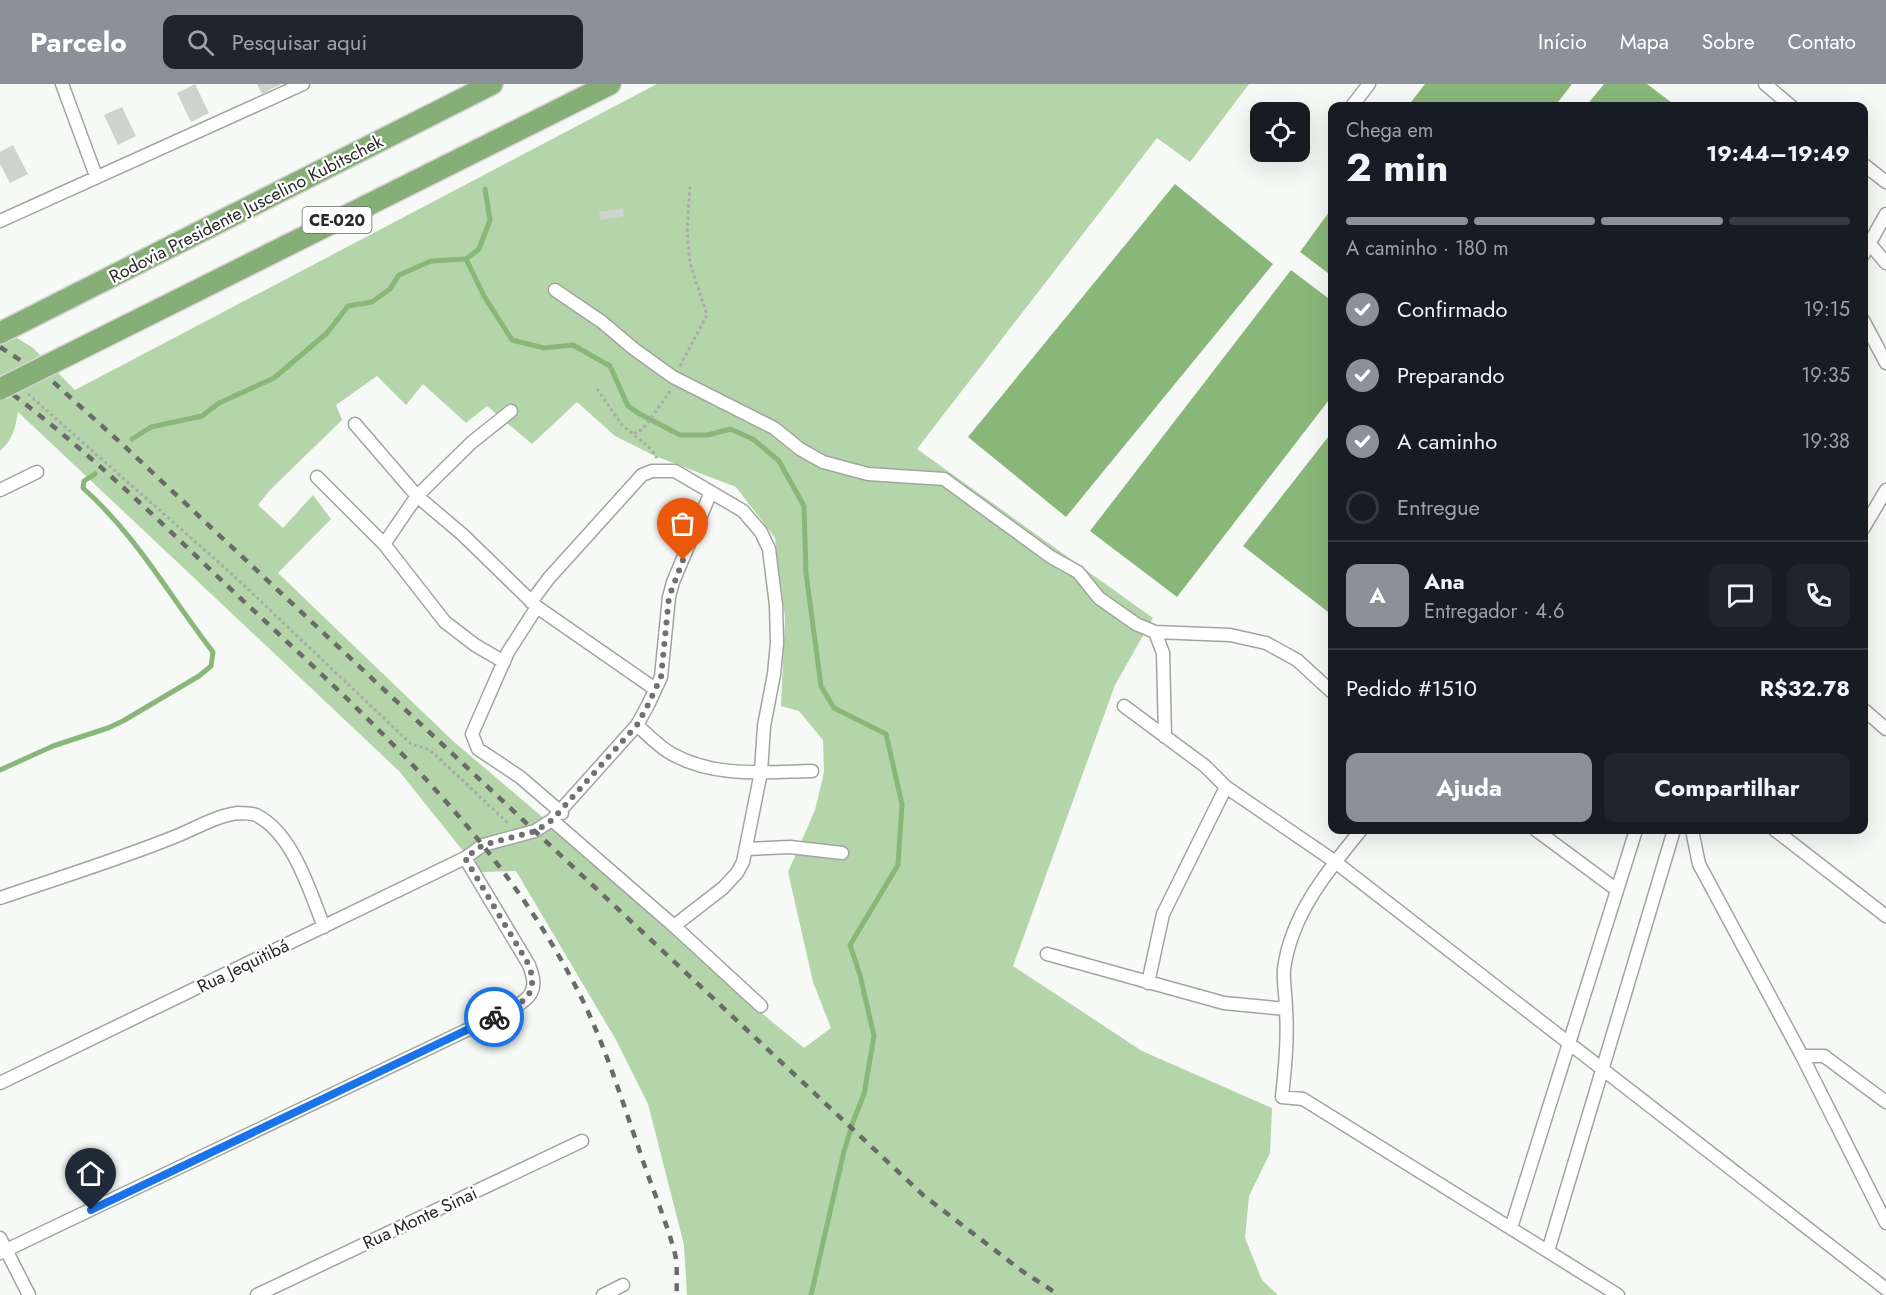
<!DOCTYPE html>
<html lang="pt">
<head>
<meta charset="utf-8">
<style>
	:root { --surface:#171b24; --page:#20242c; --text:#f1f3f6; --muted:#9ea1a6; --line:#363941; --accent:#8c9099 }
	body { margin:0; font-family:Jost,sans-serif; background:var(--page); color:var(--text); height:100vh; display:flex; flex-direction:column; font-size:22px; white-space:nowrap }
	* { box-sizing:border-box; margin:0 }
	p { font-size:20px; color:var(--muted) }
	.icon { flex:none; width:33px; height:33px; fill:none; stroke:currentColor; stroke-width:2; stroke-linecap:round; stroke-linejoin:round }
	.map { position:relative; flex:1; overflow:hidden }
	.side { position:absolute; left:1328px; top:18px; width:540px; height:732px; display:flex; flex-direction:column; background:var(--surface); border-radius:12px; box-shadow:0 6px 24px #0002 }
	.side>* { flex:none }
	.buttons { position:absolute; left:1250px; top:18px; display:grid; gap:12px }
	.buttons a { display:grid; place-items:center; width:60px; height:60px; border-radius:12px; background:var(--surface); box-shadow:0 6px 24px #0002; font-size:30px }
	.pin { position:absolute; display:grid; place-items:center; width:51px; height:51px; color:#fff; margin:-62px -26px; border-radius:50% 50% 50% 0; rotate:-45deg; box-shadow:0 0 6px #0007 }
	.pin .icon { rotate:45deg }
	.courier { position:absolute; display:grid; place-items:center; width:60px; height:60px; margin:-30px; border:4px solid #1a73e8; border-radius:50%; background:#fff; color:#222; box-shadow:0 2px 8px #0007 }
	.summary em { font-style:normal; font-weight:700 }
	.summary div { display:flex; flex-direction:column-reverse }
	.summary { display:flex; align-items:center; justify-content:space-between; height:102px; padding:0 18px }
	h1 { font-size:39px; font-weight:700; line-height:45px }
	.bar { display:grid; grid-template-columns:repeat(4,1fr); gap:9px 6px; align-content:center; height:72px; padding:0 18px }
	.bar i { height:8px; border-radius:4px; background:var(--line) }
	.bar .selected { background:var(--accent) }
	.bar p { grid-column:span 4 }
	.line { display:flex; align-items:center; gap:15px; padding:0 18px; border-top:2px solid var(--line) }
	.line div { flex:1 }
	.round { display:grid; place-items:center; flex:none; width:63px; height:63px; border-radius:12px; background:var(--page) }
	ol { padding:0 18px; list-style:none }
	li { display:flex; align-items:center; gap:18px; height:66px }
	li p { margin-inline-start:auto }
	li .icon { padding:6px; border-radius:50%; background:var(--accent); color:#fff; stroke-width:4 }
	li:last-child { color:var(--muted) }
	li i { width:33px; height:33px; border:3px solid var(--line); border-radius:50% }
	.action { display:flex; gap:12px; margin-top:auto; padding:12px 18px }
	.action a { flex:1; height:69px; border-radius:12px; background:var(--accent); color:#fff; font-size:24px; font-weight:700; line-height:69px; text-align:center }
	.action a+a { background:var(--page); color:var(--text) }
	header { display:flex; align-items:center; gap:36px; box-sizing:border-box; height:84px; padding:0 30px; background:var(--accent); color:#fff }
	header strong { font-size:28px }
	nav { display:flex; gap:33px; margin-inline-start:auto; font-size:21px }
	.search { width:420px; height:54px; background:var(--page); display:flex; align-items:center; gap:15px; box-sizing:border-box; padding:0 21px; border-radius:12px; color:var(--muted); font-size:22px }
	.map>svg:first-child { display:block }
</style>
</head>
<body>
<header>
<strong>Parcelo</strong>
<div class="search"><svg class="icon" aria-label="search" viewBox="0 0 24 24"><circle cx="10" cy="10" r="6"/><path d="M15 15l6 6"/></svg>Pesquisar aqui</div>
<nav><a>Início</a><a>Mapa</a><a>Sobre</a><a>Contato</a></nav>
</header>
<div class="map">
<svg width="1886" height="1211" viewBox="0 0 1886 1211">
	<rect width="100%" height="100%" fill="#f6f9f5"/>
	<path fill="#b4d5a9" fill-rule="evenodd" d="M657,0H1249L1190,78L1157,54L917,365L1153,534L1115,601L1013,882L1142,967L1272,1024L1270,1069L1249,1112L1245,1154L1262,1196L1278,1211H687L684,1161L648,1020L616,956L516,787L480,788L399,687L18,328C15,345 13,355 0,367V244L32,263L75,306ZM377,292L406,321L423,300L466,339L487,322L532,360L577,318L615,352L655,372L736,403L775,454L785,534L781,622L799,627L823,656L824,688L815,726L788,788L813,898L831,944L804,964L753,922L599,781L453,657L278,489L331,435L313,411L283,444L258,421L270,406L342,336L336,321Z"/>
	<path fill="#89b779" d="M1425,0H1572L1555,22H1408Z
		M1604,0H1647L1676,22H1586Z
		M1175,100L1273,180L1066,433L968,353Z
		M1332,124V192L1300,168Z
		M1291,186L1332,217V312L1177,513L1090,447Z
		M1332,348V531L1243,462Z"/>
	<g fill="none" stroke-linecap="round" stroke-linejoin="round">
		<path stroke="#89b779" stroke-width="5" d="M466,175L484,212L512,256L544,264L573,261L610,282L628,322L638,329L680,351H708L730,345L753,355L779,377L804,422L806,489L821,602L834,624L886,650L902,720L898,781L850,861L860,891L874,952L864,1010L853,1038L844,1067L811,1211
			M132,355L151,343L202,332L219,319L274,294L327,249L348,222L372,218L390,205L399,191L431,177L466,175L479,165L490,136L485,105
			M0,686L53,662L108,644L123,637L199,592L211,582L213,568C170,513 137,452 83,404L84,397L95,390"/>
	</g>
	<path fill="#cfd3ce" d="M195,0L209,29L191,38L177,9Z
		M257,0H281L262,10Z
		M122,23L136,52L118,61L104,31Z
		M13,61L28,90L10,99L0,80V68Z
		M623,124L624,132L600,136L599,128Z"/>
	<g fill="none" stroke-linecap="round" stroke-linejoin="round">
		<g stroke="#a1a5a0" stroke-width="15">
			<path id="minor" d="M62,0L96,92
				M1765,0L1791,22
				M1352,22L1369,0
				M1863,80L1886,98
				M0,137L303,0
				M1869,159L1886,179
				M1863,171L1886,130
				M555,206L602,238L634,265L673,293L774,344L800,365L823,378L868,390L944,395L1051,473L1078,488L1099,514L1136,540L1155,548L1230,551L1266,559L1297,576L1332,608
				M1863,236L1886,279
				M355,340L417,412L463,451L537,523L655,605
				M317,393L384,460L445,538L475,561L504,578
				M0,406L37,388
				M1863,445L1886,406
				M384,460L417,412L471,359L511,327
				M531,518L549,494L642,391L652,387H675L743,427L761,448L769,465L776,521L777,559L774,590L764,642L761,688L743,778L737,789L723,804L674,842
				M537,523L508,568L472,650L478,665L520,693L562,729
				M1155,548L1163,569L1165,653
				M1124,622L1205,682L1226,703L1334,777L1886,1205
				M1863,625L1886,645
				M637,641C648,651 659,663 672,670C715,694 765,688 812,687
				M552,736L674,842L761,922
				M1361,746C1328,786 1291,831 1284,885C1283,899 1286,912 1286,926C1288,955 1285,984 1282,1013L1303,1015L1618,1211
				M1536,746L1617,806
				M1692,746L1699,780L1802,972L1886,1139
				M1775,746L1886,832
				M747,765L790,763L842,769
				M0,814C58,794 117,776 174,753C195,745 215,732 238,729C243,729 251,729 256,731C293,749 310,808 324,843
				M1047,870L1224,919L1286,925
				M1148,899L1163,830L1226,703
				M1802,972H1824L1886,1018
				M0,999L465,774L483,761L535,747L552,736L637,641L648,621L661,593L669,513L673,498L711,408
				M1511,1144L1636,746
				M0,1154L29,1211
				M1548,1167L1674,746
				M0,1169L469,945C484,937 524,923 531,909C536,899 532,890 529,881L465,774
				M257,1211L582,1057
				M603,1211L623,1201"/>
		</g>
		<g stroke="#d4d4d4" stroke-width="24">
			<path id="trunk" d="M0,249L492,0
				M64,273L610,0"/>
		</g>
		<path stroke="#a8aba8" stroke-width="3" stroke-dasharray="3 3" stroke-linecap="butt" d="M680,282L707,231L690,179L687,148L690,102
			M597,305L622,341L651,365L657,374
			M28,310L234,492L411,660L430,666L509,740
			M634,350L643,345L671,306"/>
		<use href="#minor" stroke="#fff" stroke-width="12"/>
		<use href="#trunk" stroke="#86ae77" stroke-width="21"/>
		<path stroke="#696b69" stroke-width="4.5" stroke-dasharray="8 8" stroke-linecap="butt" d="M0,263L51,296L122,360L923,1111L1022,1187L1059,1211
			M0,301C85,363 160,438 236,510C364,630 497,748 578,907C604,958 620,1011 639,1065C650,1100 666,1135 675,1170C678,1183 676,1198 677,1211"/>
		<g stroke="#d4d4d4" stroke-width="24" stroke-linecap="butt">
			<path id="trunk-bridge" d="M0,305L64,273"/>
		</g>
		<use href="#trunk-bridge" stroke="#86ae77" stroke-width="21"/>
	</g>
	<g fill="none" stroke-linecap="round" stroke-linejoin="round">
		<path stroke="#707270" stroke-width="6" stroke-dasharray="0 10.8" d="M494,933C520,919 540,915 529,881L465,774L483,761L536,747L552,736L637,641L648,621L661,593L669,513L683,476"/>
		<path stroke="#1a73e8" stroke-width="8" d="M91,1126L494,933"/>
	</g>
	<g text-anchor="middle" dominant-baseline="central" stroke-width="4.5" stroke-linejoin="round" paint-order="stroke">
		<rect fill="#fff" stroke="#686968" stroke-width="1.5" x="302.5" y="123" width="69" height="26" rx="4.5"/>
		<g font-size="16" font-weight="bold" fill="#282928">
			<text x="337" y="136">CE-020</text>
		</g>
		<g font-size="18" fill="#282928" stroke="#fff">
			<text transform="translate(246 125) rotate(-27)">Rodovia Presidente Juscelino Kubitschek</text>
			<text transform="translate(243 882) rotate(-26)">Rua Jequitibá</text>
			<text transform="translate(420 1134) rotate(-25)">Rua Monte Sinai</text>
		</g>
	</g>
</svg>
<div class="buttons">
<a><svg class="icon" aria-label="locate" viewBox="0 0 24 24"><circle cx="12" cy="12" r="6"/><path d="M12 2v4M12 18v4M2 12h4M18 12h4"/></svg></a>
</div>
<div class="pin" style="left:683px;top:476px;background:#ea580c"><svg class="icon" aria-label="bag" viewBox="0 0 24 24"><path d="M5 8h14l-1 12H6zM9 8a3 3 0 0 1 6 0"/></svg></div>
<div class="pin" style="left:91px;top:1126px;background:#1f2937"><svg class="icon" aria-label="home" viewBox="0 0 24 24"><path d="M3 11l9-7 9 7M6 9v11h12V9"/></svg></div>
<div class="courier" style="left:494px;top:933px"><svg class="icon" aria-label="bike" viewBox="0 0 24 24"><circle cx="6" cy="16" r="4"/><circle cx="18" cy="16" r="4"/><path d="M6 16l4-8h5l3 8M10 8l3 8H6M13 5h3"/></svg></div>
<section class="side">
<div class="summary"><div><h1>2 min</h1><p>Chega em</p></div><em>19:44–19:49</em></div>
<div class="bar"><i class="selected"></i><i class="selected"></i><i class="selected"></i><i></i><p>A caminho · 180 m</p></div>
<ol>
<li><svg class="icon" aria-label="check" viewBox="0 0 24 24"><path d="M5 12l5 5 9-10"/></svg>Confirmado<p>19:15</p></li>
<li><svg class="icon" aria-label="check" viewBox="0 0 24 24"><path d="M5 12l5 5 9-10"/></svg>Preparando<p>19:35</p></li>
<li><svg class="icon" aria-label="check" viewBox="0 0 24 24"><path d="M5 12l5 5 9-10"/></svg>A caminho<p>19:38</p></li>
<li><i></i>Entregue</li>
</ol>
<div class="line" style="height:108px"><b class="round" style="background:var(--accent);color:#fff">A</b><div><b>Ana</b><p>Entregador · 4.6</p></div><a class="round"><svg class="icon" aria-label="chat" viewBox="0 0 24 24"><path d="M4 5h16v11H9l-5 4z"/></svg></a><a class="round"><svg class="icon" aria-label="phone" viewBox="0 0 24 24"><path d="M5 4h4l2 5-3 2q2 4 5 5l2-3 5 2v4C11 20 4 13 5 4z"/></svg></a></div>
<div class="line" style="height:78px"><div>Pedido #1510</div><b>R$32.78</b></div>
<div class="action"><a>Ajuda</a><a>Compartilhar</a></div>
</section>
</div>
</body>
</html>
